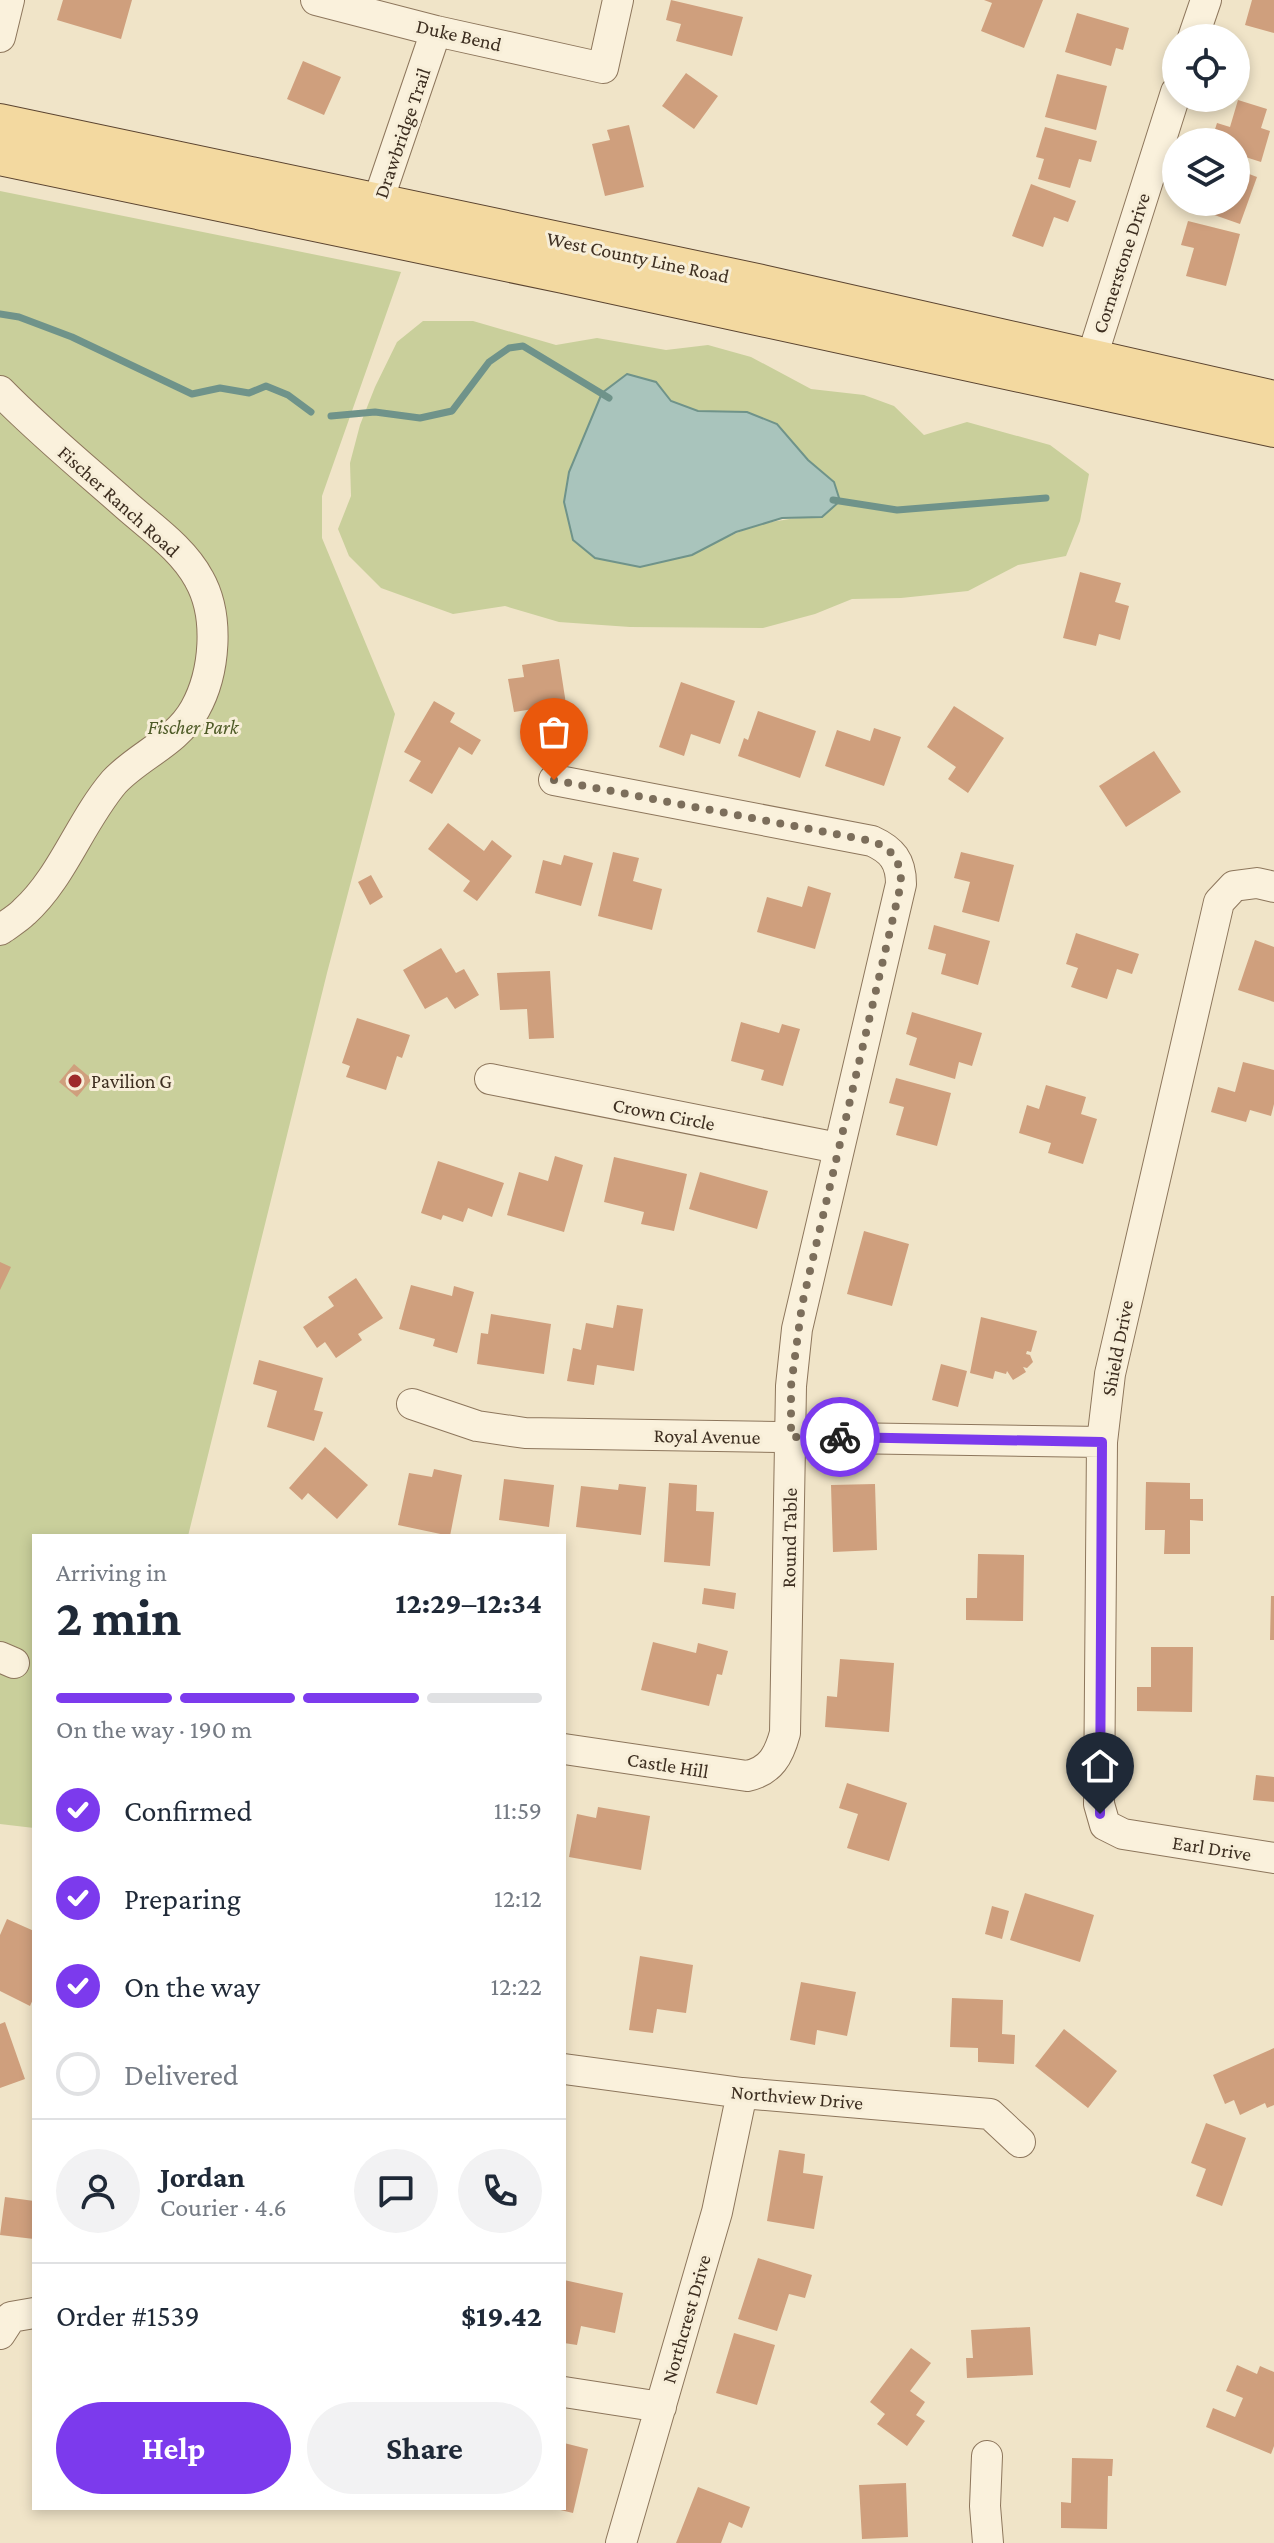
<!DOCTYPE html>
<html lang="en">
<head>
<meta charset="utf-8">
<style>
	:root { --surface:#fff; --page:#f2f2f3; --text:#1f2937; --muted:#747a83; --line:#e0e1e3; --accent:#7c3aed }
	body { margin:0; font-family:"Crimson Pro",serif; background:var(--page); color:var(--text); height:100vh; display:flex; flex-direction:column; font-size:30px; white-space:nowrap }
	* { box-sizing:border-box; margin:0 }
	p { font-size:26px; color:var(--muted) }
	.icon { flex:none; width:44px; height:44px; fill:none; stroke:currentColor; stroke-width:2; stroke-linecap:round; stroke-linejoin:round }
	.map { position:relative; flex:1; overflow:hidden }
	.panel { position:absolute; left:32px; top:1534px; width:534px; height:976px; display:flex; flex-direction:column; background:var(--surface); border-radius:0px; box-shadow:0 4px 12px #0003 }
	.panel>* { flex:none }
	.buttons { position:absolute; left:1162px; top:24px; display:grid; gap:16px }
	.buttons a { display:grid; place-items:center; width:88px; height:88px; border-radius:50%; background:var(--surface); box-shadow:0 4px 12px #0003; font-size:40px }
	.pin { position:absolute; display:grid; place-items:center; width:68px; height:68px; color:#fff; margin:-82px -34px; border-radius:50% 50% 50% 0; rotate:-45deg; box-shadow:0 0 8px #0007 }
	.pin .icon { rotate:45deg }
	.courier { position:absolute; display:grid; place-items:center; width:80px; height:80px; margin:-40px; border:6px solid #7c3aed; border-radius:50%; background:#fff; color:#222; box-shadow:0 2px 10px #0007 }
	.summary em { font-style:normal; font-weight:700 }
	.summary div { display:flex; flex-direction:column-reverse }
	.summary { display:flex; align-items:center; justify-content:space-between; height:136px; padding:0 24px }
	h1 { font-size:52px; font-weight:700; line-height:60px }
	.bar { display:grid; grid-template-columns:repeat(4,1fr); gap:12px 8px; align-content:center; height:96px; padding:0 24px }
	.bar i { height:10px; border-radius:6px; background:var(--line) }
	.bar .selected { background:var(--accent) }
	.bar p { grid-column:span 4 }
	.line { display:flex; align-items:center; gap:20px; padding:0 24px; border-top:2px solid var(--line) }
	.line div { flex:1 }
	.round { display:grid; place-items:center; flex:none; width:84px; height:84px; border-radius:42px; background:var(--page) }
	ol { padding:0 24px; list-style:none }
	li { display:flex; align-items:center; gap:24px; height:88px }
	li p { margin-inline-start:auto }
	li .icon { padding:8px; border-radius:50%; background:var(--accent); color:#fff; stroke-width:4 }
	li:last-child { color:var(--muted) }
	li i { width:44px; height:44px; border:4px solid var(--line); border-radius:50% }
	.cta { display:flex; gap:16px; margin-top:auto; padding:16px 24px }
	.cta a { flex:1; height:92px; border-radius:48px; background:var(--accent); color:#fff; font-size:32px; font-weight:700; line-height:92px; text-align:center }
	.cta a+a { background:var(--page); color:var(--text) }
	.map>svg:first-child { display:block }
</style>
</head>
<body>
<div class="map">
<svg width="1274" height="2543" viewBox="0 0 1274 2543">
	<rect width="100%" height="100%" fill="#f0e4c8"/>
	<path fill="#c9cf9b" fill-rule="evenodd" d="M0,191L401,272L322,496V538L395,714L327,973L188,1536H34V1828L0,1824Z
		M423,321H473L556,345L597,338L666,350L708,345L751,357L811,389L864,395L894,406L924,435L967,422L1050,445L1089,474L1080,521L1066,556L1018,565L968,591L901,598L852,599L815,614L763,628L630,627L559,622L505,606L453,614L381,588L349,556L338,529L351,496L350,463L360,425L375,387L397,342ZM627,374L656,382L671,401L698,411L747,412L834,482L822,517C766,518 741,529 692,555L569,472L602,393Z"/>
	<path fill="#a9c4bc" stroke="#6f938a" stroke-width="2" d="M627,374L656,382L671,401L698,411L747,412L777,424L808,460L834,482L840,501L822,517L782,518L736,532L692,555L640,567L595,558L573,540L564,502L569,472L602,393Z"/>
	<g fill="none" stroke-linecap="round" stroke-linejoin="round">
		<path stroke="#6f938a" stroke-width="7" d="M0,314L19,317L72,337L192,394L220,388L249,393L266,386L288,395L311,412
			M331,416L375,412L420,418L452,411L489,362L509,348L523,346L609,398
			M833,500L897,510L1046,498"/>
	</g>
	<path fill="#cf9f7d" d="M63,0H132L121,39L57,20Z
		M671,0L743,17L732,56L676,41L681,24L666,20Z
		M984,0H1043L1024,48L981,31L992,3Z
		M1252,0H1274V33L1245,25Z
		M1077,13L1129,28L1123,50L1116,48L1111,66L1065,52Z
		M303,61L341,77L324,115L287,99Z
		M686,73L718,96L694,129L662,106Z
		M1057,74L1107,86L1096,130L1045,117Z
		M1238,100L1267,109L1261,128L1270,131L1261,162L1236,154V142H1211L1217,123L1230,127Z
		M629,125L644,187L605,196L592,144L610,140L607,130Z
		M1045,127L1097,141L1091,162L1079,159L1070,188L1038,179L1044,159L1036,157Z
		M1236,169L1257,177L1240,224L1203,211L1206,202H1236Z
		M1031,184L1076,201L1068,222L1054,217L1043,247L1012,236Z
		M1188,221L1240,234L1226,286L1186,276L1194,248L1181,245Z
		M1080,572L1121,583L1115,602L1129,606L1120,640L1099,634L1096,646L1063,638Z
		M559,659L566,704L514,712L508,679L524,677L522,665Z
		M681,682L735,701L720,744L691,734L684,756L659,747Z
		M434,701L455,713L450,722L481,740L472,755L459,747L432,794L409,781L421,761L404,752Z
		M954,706L1004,738L968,793L948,779L956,767L927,747Z
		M758,711L816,731L800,778L738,756L744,738L748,740Z
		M874,728L901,737L884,786L825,766L837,730L870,741Z
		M1154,751L1181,792L1126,827L1099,786Z
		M448,823L484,851L492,840L512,856L477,901L463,891L470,881L428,849Z
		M613,852L639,858L633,881L662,889L652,930L598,916Z
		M961,852L1014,865L999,922L962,912L970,882L954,878Z
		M564,855L593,863L581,906L535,893L543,860L561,865Z
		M371,875L383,897L370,905L358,882Z
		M808,886L831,893L815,949L757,932L767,897L802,907Z
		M934,925L990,941L978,985L941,974L946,954L928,949Z
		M1076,933L1139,954L1132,974L1117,969L1107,999L1071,987L1078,968L1066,964Z
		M1255,940L1274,947V1002L1238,990Z
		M441,948L456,973L464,969L479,995L455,1009L447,997L425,1009L403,970Z
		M550,971L554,1038L529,1039L527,1009L500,1010L497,973Z
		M912,1012L982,1033L972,1066L959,1062L955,1079L909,1065L917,1038L906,1034Z
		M357,1018L410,1035L402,1058L397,1056L386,1090L346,1077L350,1066L342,1063Z
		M741,1022L779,1033L782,1024L800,1029L783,1086L761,1080L764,1070L731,1061Z
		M1243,1062L1274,1070V1104L1271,1116L1250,1110L1246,1122L1211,1112L1218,1087L1235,1092Z
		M74,1064L92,1079L77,1097L59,1082Z
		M896,1078L951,1093L937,1146L896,1135L904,1107L889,1103Z
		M1046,1085L1086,1097L1081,1114L1097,1119L1083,1164L1048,1153L1051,1143L1019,1133L1027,1105L1039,1109Z
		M555,1156L583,1165L564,1232L507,1215L519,1172L548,1181Z
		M614,1157L687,1174L674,1231L641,1224L644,1212L604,1202Z
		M438,1161L504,1183L492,1217L468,1208L463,1222L443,1215L441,1220L421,1213Z
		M700,1172L768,1191L757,1229L689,1209Z
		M864,1231L909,1244L892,1306L847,1294Z
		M0,1262L11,1267L0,1290Z
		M356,1278L383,1318L358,1334L362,1340L336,1358L325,1342L317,1348L303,1327L334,1306L328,1297Z
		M411,1285L452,1296L454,1286L474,1292L457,1353L433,1346L435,1339L399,1329Z
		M617,1305L643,1309L634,1371L597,1365L594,1385L567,1381L573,1348L581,1350L586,1323L613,1328Z
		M491,1314L551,1324L544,1374L477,1364L481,1333L488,1334Z
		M981,1317L1037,1331L1031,1352L1027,1351L1026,1354L1030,1355L1033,1362L1027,1368L1023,1367L1026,1372L1013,1380L1007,1371L1006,1374L995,1371L993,1379L970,1373Z
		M259,1360L323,1378L314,1410L323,1412L314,1441L267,1427L277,1391L253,1384Z
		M941,1364L967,1371L958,1407L932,1400Z
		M325,1447L368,1485L337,1519L308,1493L302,1500L289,1488Z
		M434,1469L462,1475L450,1536L398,1525L409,1473L432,1477Z
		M504,1479L554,1485L549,1527L499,1520Z
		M1146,1482L1190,1483V1499H1203V1521L1190,1520V1554H1164L1165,1530H1145Z
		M669,1483L697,1485L696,1511L714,1512L710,1566L664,1562Z
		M619,1484L646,1487L641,1535L576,1527L581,1486L618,1490Z
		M875,1484L877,1550L833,1552L831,1485Z
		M978,1554L1024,1555L1023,1621L966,1620V1598H977Z
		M704,1588L736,1593L734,1609L702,1604Z
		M1271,1596H1274V1640H1270Z
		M653,1642L696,1653L698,1643L728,1651L722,1675L717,1674L709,1706L641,1690Z
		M1151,1647H1193L1192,1712L1137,1711V1687H1151Z
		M840,1659L894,1663L889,1732L825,1727L827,1696L837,1697Z
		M1256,1775L1274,1777V1802L1253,1800Z
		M847,1783L907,1803L889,1861L847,1848L858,1814L839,1808Z
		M598,1807L650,1816L641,1870L569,1857L577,1814L596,1818Z
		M1025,1893L1094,1915L1080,1962L1010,1940Z
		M992,1906L1009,1911L1002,1939L985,1934Z
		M7,1919L34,1931V1997L30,2006L0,1991V1935Z
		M640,1956L693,1965L686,2013L657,2009L653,2033L629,2030Z
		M801,1982L856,1992L847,2036L817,2030L815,2045L790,2040Z
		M952,1998L1003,2000L1002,2034L1015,2035L1014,2064L978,2062V2048L950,2047Z
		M5,2022L25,2079L0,2088V2024Z
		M1064,2029L1117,2071L1088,2108L1035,2066Z
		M1274,2048V2105L1267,2108L1265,2103L1240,2115L1234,2100L1225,2104L1213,2075Z
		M1206,2123L1246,2138L1222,2206L1196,2196L1206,2169L1191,2163Z
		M779,2150L805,2154L803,2173L823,2176L814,2229L767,2221Z
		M5,2197L34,2201V2239L0,2235Z
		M758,2258L812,2275L805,2298L789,2294L777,2331L738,2319Z
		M564,2280L623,2293L615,2333L581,2326L577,2345L564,2343Z
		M1030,2327L1033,2375L967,2378L966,2358H973L971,2330Z
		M734,2333L775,2345L757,2405L716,2393Z
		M911,2348L931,2363L910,2391L925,2402L916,2415L925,2421L907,2446L877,2424L885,2414L870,2402Z
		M1237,2365L1257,2374L1260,2366L1274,2372V2446L1271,2454L1206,2427L1213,2408L1235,2417L1243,2398L1226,2391Z
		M564,2443L588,2449L573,2513L556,2509L564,2508Z
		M1072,2458L1113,2459L1112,2476H1108L1107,2529L1061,2528V2502L1071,2503Z
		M906,2483L908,2537L862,2539L859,2485Z
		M698,2487L750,2507L742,2528L729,2522L721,2543H676Z"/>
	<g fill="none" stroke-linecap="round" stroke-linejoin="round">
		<g stroke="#8d765c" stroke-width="32">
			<path id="minor" d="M316,0L436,31L603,68L618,0
				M0,37L9,0
				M1193,38L1206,0
				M374,222L378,201L436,31
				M1085,379L1176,92
				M0,391C40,432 84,468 127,506C152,528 183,549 199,579C220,616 215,673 195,709C176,743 139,755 114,782C80,822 62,878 24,912C17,919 8,924 0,930
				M554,780L872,841C892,850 901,861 901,884L797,1329L791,1386L785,1733C779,1755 771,1771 747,1776L564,1749
				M1274,887L1257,883L1234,886L1219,902L1110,1374L1102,1442L1099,1804L1105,1825L1123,1834L1274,1858
				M490,1079L838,1148
				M412,1404L477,1426L525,1433L1102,1442
				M0,1657L14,1663
				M564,2069L742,2093L990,2114L1020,2142
				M0,2334L11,2317L34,2313
				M564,2392L661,2407
				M987,2456L985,2506L988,2543
				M621,2543L717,2212L742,2093"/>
		</g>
		<g stroke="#5b4430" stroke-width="38">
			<path id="major" d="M0,122L762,283L1274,399
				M0,157L563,275L1274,429"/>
		</g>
		<use href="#minor" stroke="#faf1dc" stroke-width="30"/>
		<use href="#major" stroke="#f3d9a0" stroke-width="36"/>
	</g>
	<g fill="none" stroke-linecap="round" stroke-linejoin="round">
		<path stroke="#7c6e5b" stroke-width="8" stroke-dasharray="0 14.4" d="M554,780L872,841C893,849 901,861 901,884L802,1305L791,1386V1437H840"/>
		<path stroke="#7c3aed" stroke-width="10" d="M840,1437L1102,1442L1100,1814"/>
	</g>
	<circle fill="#9e2a2b" stroke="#f7eed8" stroke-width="3" cx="75" cy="1081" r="8"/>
	<g text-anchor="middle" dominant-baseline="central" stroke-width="6" stroke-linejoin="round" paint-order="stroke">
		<g font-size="20" fill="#3d2e20" stroke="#f7eed8">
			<text transform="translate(459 35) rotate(13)">Duke Bend</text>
			<text transform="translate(402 133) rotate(-71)">Drawbridge Trail</text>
			<text transform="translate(638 257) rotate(12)">West County Line Road</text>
			<text transform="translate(1121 263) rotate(-72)">Cornerstone Drive</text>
			<text transform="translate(119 501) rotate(42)">Fischer Ranch Road</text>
			<text transform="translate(664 1114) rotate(11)">Crown Circle</text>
			<text transform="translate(1117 1348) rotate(-79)">Shield Drive</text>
			<text transform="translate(707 1436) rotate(1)">Royal Avenue</text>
			<text transform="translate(789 1538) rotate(-89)">Round Table</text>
			<text transform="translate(668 1765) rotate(9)">Castle Hill</text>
			<text transform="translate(1212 1848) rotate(9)">Earl Drive</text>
			<text transform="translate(797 2097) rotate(5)">Northview Drive</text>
			<text transform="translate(686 2319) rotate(-74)">Northcrest Drive</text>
		</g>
		<g font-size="20" font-style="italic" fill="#4d5a26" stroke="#f7eed8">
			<text x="193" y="727">Fischer Park</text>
		</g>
		<g font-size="20" fill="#3d2e20" stroke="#f7eed8" text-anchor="start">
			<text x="91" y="1081">Pavilion G</text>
		</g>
	</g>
</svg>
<div class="buttons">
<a><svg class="icon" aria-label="locate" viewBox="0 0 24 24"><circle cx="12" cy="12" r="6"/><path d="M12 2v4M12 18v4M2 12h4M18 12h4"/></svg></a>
<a><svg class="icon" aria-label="layers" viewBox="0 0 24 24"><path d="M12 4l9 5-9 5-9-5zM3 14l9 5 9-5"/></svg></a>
</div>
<div class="pin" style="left:554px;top:780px;background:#ea580c"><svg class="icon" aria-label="bag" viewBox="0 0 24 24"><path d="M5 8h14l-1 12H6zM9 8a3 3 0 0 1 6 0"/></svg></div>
<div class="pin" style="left:1100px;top:1814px;background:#1f2937"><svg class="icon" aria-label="home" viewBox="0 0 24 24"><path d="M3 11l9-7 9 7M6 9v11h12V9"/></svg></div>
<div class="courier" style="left:840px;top:1437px"><svg class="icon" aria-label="bike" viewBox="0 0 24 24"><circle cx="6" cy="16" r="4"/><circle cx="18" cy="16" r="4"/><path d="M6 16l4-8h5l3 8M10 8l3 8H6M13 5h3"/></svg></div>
<section class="panel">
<div class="summary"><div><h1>2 min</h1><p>Arriving in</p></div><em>12:29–12:34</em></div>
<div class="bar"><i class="selected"></i><i class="selected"></i><i class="selected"></i><i></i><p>On the way · 190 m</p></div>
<ol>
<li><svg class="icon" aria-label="check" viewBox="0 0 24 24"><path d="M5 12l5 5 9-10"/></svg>Confirmed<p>11:59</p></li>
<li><svg class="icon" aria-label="check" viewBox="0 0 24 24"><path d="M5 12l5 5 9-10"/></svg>Preparing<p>12:12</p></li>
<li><svg class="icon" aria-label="check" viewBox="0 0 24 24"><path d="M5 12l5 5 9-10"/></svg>On the way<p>12:22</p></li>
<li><i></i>Delivered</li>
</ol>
<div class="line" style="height:144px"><a class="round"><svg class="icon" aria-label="person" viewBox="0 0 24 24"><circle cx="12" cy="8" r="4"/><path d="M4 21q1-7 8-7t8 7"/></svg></a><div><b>Jordan</b><p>Courier · 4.6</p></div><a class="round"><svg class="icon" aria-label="chat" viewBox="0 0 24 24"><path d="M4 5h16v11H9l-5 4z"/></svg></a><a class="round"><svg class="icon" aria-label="phone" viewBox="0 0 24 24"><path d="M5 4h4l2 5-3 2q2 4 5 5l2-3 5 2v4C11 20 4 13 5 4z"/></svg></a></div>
<div class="line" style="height:104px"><div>Order #1539</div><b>$19.42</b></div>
<div class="cta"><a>Help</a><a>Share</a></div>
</section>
</div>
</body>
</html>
